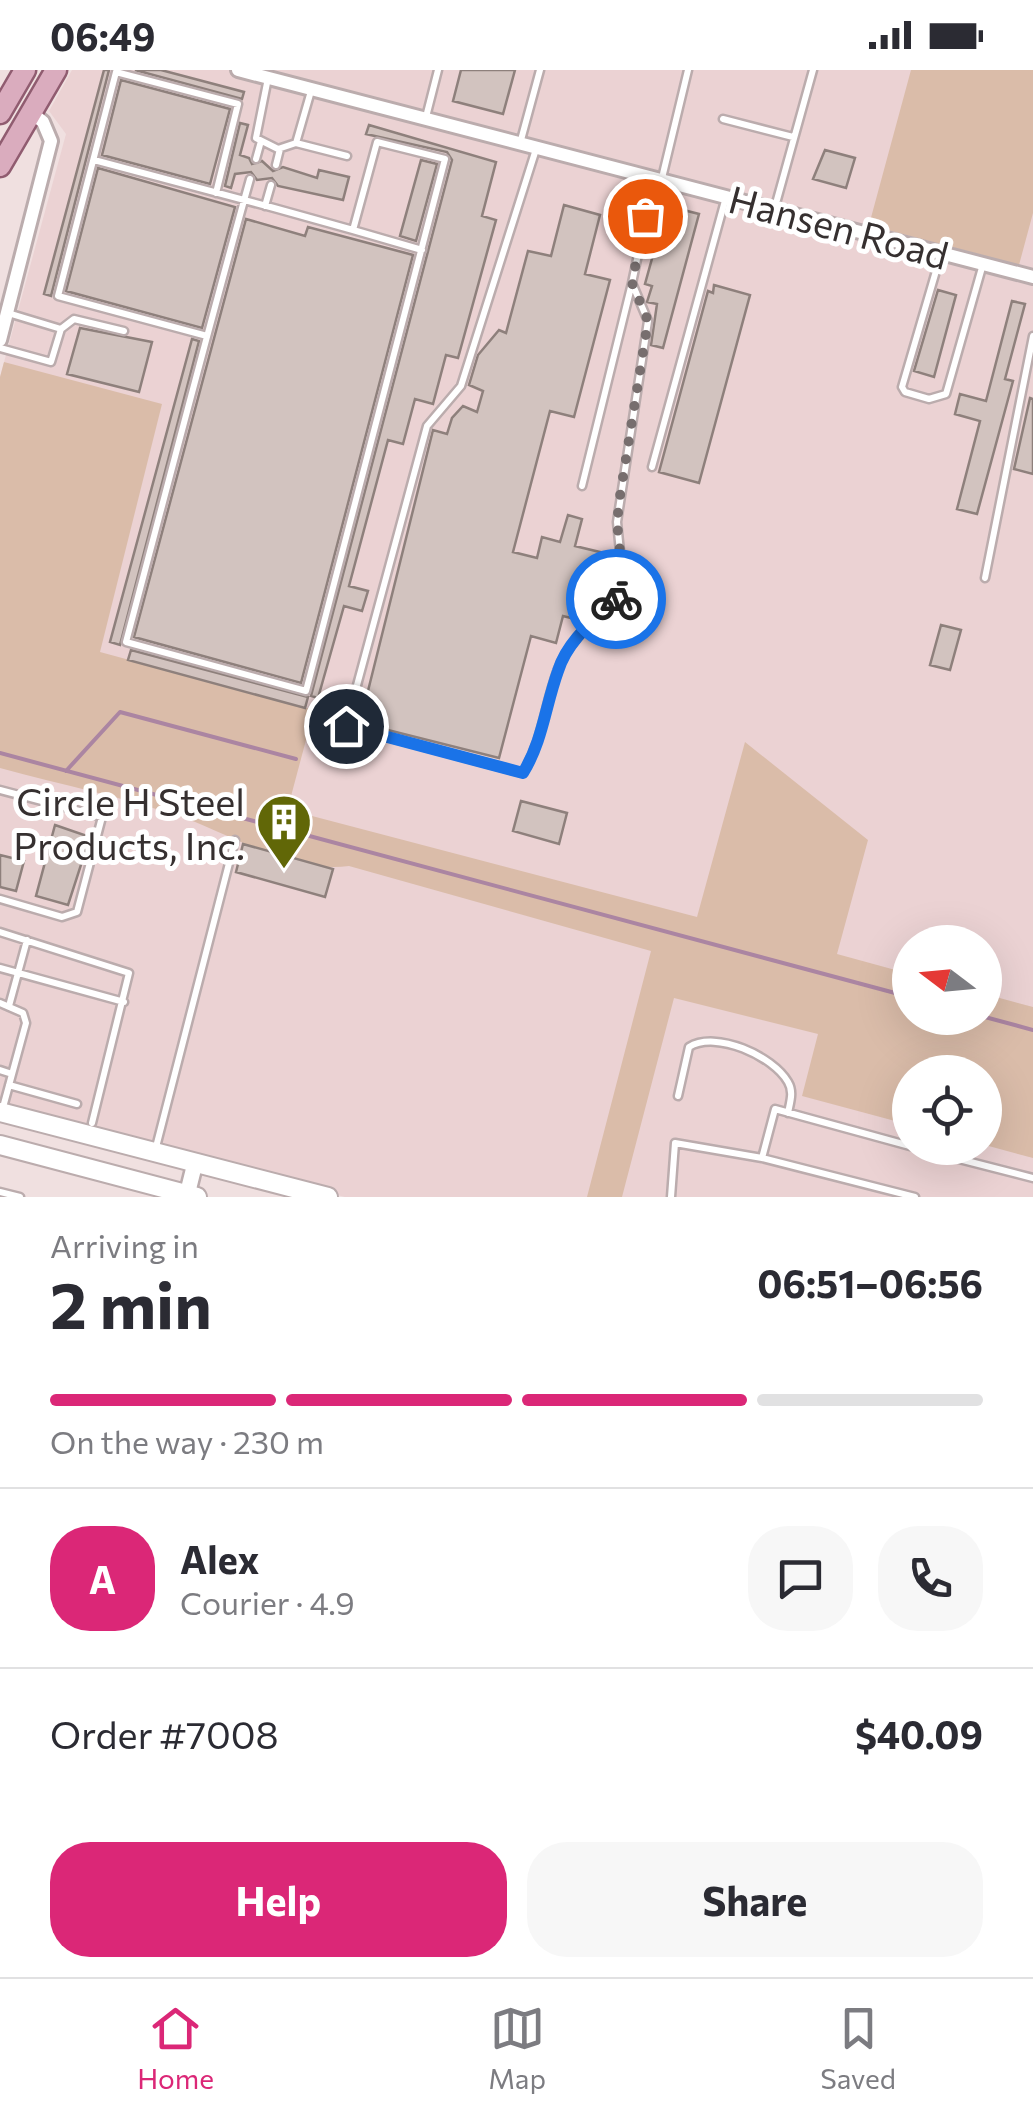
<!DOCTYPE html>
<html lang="en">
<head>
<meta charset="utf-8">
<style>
	:root { --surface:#fff; --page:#f7f7f7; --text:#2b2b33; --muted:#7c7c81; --line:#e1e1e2; --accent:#db2777 }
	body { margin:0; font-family:Commissioner,sans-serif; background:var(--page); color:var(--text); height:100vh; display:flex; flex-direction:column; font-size:38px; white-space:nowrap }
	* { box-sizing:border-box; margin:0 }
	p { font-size:32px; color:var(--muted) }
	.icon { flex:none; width:55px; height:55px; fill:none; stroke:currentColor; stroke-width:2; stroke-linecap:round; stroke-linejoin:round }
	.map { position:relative; height:1127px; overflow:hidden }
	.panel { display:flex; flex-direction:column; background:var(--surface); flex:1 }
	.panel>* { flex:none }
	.needle { width:65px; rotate:286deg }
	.fabs { position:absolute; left:892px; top:855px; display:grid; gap:20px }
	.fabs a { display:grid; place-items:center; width:110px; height:110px; border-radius:50%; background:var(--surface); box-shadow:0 10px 40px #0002; font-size:50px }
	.pin { position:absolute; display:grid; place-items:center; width:85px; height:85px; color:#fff; margin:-42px; border:5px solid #fff; border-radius:50%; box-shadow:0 2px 10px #0007 }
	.courier { position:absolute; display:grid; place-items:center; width:100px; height:100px; margin:-50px; border:8px solid #1a73e8; border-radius:50%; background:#fff; color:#222; box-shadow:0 2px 12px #0007 }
	.headline em { font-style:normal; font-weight:700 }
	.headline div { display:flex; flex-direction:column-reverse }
	.headline { display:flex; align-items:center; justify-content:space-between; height:170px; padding:0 50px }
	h1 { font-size:65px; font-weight:700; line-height:75px }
	.bar { display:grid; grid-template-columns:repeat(4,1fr); gap:15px 10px; align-content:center; height:120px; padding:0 50px }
	.bar i { height:12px; border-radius:8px; background:var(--line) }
	.bar .current { background:var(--accent) }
	.bar p { grid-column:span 4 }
	.line { display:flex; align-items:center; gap:25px; padding:0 50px; border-top:2px solid var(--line) }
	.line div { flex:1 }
	.round { display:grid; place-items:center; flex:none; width:105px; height:105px; border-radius:40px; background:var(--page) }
	.action { display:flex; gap:20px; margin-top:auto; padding:20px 50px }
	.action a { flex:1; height:115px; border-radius:40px; background:var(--accent); color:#fff; font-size:40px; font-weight:700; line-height:115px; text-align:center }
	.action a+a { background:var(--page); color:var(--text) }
	.status { display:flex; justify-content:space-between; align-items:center; height:70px; padding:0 50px; background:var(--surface); direction:ltr }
	.status svg { height:28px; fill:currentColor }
	.tab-bar { display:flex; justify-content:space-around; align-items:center; height:140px; border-top:2px solid var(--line); background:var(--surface); font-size:28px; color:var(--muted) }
	.tab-bar a { display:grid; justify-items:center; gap:5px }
	.tab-bar .current { color:var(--accent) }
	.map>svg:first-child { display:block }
</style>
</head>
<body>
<div class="status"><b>06:49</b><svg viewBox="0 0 49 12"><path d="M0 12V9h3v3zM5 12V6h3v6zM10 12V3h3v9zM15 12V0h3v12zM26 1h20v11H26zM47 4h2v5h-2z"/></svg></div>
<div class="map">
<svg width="1033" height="1127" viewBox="0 0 1033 1127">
	<rect width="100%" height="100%" fill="#f0e0e0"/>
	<path fill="#ebd2d3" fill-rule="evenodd" d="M72,0H1033V1127H345L0,1040V307L66,64L49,41ZM910,872H985V948H910ZM910,1002H985V1078H910Z"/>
	<path fill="#dabca9" d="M911,0H1033V143L1019,195L869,155Z
		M4,292L162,334L100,582L314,640L290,730L293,741L697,847L745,672L868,770L837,884L910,904V948H985V924L1033,937V1088L985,1075V1002H910V1055L802,1026L818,964L674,928L622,1127H587L651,881L349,796C295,804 236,767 187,749C127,728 62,715 0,698V307Z"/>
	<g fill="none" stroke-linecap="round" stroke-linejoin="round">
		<path stroke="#ab85a2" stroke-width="4" d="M0,683L910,927
			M66,701L120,642L296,689
			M985,947L1033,960"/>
	</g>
	<path fill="#d2c3bf" stroke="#8e807c" stroke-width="2.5" d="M104,0H109L51,226L44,224Z
		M135,0H161L244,22L242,29Z
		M461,0H515L503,44L453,31Z
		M121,10L230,39L210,114L102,85Z
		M240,53L248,55L240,85L249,88L252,94L262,91L273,101L283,97L317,108L319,100L349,107L343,130L278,116L272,108L257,110L251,102L235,104L231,118L225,116Z
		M369,55L496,92L482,146L496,150L458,288L446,285L433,334L415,329L403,374L388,370L349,516L368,521L362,541L344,536L318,628L311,626L452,90L447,82L366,64Z
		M825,80L855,88L846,118L813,109Z
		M421,90L437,94L416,171L400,166Z
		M98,98L235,137L202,258L66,221Z
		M656,133L699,144L663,278L651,275L657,234L647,232L652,216L645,214L658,167L649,164Z
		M564,135L600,145L585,204L610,210L574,347L550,341L513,482L537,488L542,467L560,472L568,445L582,449L575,476L604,483L591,534L580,531L575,549L563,546L556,573L531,566L499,688L360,653L433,360L447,364L452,348L463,336L477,342L483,321L469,315L478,285L499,260L506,263L528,181L551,186Z
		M246,149L305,166L308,157L413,185L301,613L134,567Z
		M714,215L750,225L699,413L659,402L708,221L713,223Z
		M938,220L956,225L934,307L914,301Z
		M1012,231L1025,234L1005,309L1013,311L977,444L957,439L980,351L955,344L960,324L986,331Z
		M80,258L152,272L139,322L67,304Z
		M192,269L199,271L120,575L110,572Z
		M1030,328L1033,329V404L1014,399Z
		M941,555L961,560L950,600L930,595Z
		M131,580L308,627L305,638L128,590Z
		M521,731L567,743L559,774L513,761Z
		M55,755L90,767L68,835L36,826Z
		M243,774L333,799L325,827L236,802Z
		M0,785L24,791L16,821L0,817Z"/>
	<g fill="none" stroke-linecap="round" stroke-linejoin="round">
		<g stroke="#bbacad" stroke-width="11">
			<path id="service" d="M268,8L256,68L278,79L296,73L347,86
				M426,47L438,0
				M723,49L793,67
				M521,70L540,0
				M296,73L311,21
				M537,76L461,316L427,356L346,656L523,703C543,669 544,636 558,599C570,568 600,544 624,521L617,452L648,251L632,213L582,416
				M256,89L261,71
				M94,90C154,106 214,122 274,138L353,160L377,72L445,89L306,621L126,572C167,418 207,263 250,109
				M276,95L280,79
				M662,108L688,0
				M265,136L271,115
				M775,137L813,0
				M353,160L422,180
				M941,184L902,317L905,322L929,329L946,324L983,194
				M632,213L654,109
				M8,243L61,259
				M207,266L58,226L116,2L238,34L216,123
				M0,278L51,292L61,259L74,249L124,261
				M652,397L726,127
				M985,508L1033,266
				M0,720L102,747L77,842L62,847L0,829
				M0,862L129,903L92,1053
				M0,898L124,932
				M0,933L23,943L26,953L2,1041
				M9,936L27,870
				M0,1000L12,1004
				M9,1015L77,1034
				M678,1026L689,977C716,960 773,986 788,1012C794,1022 790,1032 788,1043
				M910,1076L775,1039L762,1088L915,1127
				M916,1078L1033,1108
				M155,1081L235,770
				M0,1122L20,1127
				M671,1127L675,1073L762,1088"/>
		</g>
		<g stroke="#bbacad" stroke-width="18">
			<path id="minor" d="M238,0L1033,207
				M0,270L51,71L43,52L32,43"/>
		</g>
		<g stroke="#bbacad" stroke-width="20">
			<path id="tertiary" d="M187,1125L195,1093"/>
		</g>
		<g stroke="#bbacad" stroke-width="22">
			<path id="secondary" d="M0,1042L328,1127
				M0,1075L197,1127"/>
		</g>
		<g stroke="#905c70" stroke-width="25">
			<path id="primary" d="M0,43L25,0
				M0,96L56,0"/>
		</g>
		<use href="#service" stroke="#fff" stroke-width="6"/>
		<use href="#minor" stroke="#fff" stroke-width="12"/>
		<use href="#tertiary" stroke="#fff" stroke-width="15"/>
		<use href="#secondary" stroke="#fff" stroke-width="18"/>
		<use href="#primary" stroke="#daacbe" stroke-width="20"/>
	</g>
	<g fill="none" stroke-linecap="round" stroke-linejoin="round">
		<path stroke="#776e6e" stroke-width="10" stroke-dasharray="0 18" d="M616,529L624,521L617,452L620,426L648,251L632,213L645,146"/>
		<path stroke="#1a73e8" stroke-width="12" d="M346,656L523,703C543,670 545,637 558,601C567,571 594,550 616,529"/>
	</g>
	<defs>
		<g id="building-pin" transform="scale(2.875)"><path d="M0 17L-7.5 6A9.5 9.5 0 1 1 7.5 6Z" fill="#616707" stroke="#fff"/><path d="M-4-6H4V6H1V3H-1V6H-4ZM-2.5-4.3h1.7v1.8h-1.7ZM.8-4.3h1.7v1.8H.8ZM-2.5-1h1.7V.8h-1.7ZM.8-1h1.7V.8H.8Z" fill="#fff"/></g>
	</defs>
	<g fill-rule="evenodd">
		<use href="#building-pin" x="284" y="752"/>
	</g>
	<g text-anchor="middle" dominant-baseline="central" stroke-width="10" stroke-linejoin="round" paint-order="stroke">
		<g font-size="38" fill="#363030" stroke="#fff">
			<text transform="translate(839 156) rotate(15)">Hansen Road</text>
		</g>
		<g font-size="38" fill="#363030" stroke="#fff" text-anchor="end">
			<text x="245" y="730">Circle H Steel<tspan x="245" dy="44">Products, Inc.</tspan></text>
		</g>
	</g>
</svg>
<div class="fabs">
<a><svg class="needle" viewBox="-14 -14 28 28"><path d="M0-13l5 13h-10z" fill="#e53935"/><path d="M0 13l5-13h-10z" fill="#7c7c81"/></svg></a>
<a><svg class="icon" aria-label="locate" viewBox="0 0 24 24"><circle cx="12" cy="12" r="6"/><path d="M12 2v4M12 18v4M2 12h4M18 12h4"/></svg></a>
</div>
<div class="pin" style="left:645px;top:146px;background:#ea580c"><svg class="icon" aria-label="bag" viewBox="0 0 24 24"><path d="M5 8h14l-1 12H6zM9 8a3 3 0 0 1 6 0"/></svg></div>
<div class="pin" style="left:346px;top:656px;background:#1f2937"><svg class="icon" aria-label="home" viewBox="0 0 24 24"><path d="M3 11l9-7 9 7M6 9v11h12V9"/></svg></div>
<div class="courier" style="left:616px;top:529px"><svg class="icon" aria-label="bike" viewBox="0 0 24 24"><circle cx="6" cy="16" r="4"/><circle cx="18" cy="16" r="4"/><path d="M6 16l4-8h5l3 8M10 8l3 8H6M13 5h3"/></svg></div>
</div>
<section class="panel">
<div class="headline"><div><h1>2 min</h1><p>Arriving in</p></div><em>06:51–06:56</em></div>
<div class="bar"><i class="current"></i><i class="current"></i><i class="current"></i><i></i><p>On the way · 230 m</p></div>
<div class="line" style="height:180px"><b class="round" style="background:var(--accent);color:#fff">A</b><div><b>Alex</b><p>Courier · 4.9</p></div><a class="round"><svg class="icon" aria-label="chat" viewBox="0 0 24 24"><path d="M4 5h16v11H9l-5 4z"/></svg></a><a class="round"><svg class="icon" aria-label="phone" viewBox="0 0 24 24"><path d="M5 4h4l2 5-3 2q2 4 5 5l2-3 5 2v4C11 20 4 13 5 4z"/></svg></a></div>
<div class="line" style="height:130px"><div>Order #7008</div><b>$40.09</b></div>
<div class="action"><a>Help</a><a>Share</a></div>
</section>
<nav class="tab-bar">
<a class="current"><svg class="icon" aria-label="home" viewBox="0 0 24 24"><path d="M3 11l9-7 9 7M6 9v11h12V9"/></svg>Home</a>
<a><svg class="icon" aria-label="map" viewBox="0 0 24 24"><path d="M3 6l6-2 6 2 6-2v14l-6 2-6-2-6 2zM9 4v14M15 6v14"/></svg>Map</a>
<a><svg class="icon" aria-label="saved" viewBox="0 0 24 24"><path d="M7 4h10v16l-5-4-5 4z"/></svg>Saved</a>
</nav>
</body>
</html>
